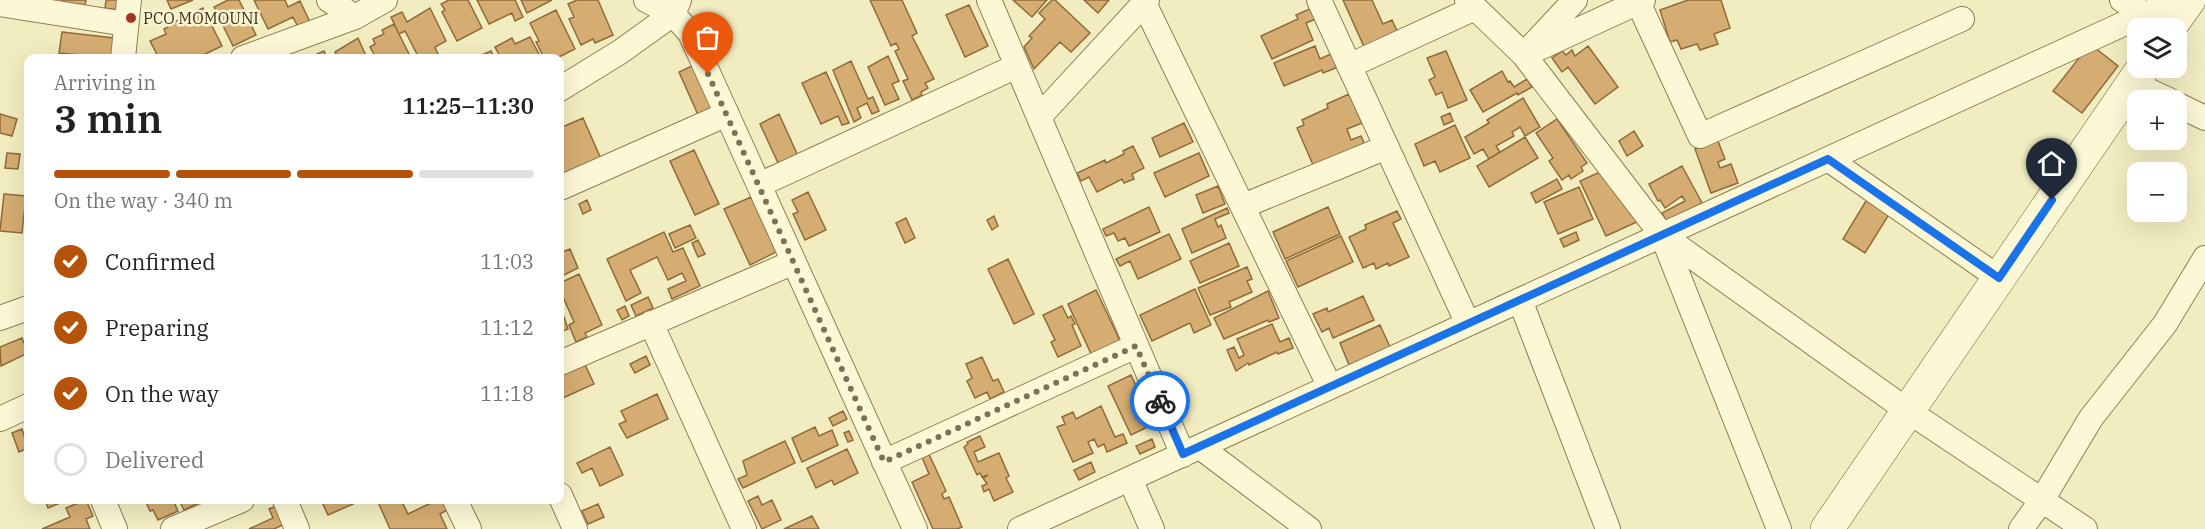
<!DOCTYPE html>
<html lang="en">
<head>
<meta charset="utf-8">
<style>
	:root { --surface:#fff; --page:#f6f6f6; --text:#222; --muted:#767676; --line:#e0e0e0; --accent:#b45309 }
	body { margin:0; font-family:"IBM Plex Serif",serif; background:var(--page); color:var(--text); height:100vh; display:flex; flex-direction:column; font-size:22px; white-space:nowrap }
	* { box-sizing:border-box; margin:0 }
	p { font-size:20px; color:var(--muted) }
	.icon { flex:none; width:33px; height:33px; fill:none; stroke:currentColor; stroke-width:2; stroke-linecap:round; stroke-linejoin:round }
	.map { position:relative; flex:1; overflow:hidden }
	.details { position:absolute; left:24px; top:54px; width:540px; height:450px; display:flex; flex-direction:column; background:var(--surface); border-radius:12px; box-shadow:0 6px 24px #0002 }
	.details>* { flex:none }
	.controls { position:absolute; left:2127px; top:18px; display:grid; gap:12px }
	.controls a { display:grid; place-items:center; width:60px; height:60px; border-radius:12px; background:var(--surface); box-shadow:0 6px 24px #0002; font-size:30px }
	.pin { position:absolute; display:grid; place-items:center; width:51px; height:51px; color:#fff; margin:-62px -26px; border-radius:50% 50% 50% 0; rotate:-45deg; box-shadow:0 0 6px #0007 }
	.pin .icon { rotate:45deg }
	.courier { position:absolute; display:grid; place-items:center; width:60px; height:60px; margin:-30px; border:4px solid #1a73e8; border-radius:50%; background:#fff; color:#222; box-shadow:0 2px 8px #0007 }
	.overview em { font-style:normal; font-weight:600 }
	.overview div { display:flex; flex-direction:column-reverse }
	.overview { display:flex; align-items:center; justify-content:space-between; height:102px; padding:0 30px }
	h1 { font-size:39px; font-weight:600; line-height:45px }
	.bar { display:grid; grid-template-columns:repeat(4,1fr); gap:9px 6px; align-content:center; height:72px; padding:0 30px }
	.bar i { height:8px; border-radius:4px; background:var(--line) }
	.bar .current { background:var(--accent) }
	.bar p { grid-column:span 4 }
	ol { padding:0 30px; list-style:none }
	li { display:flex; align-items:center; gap:18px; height:66px }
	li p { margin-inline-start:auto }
	li .icon { padding:6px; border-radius:50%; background:var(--accent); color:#fff; stroke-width:4 }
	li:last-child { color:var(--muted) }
	li i { width:33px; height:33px; border:3px solid var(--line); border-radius:50% }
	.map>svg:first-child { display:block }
</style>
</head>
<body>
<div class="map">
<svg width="2205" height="529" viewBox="0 0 2205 529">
	<rect width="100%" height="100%" fill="#f2edc0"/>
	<path fill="#d5ad72" stroke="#906b39" stroke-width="1.5" d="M61,0H86L85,5L61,2Z
		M106,0H119L117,10L105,8Z
		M167,0H193L171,9Z
		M228,0H239L256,35L233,46L214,7Z
		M254,0H285L288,7L300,1L310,22L298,27L293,17L268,29Z
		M449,0H468L482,28L457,41L442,12L445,10L441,4Z
		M477,0H515L523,17L515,21L512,13L489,24Z
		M521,0H552L527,13Z
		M577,0H598L613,35L595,43L593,39L581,45L569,19L574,17L568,4Z
		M870,0H902L917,33L912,36L934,79L925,83L928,88L921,92L922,95L912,100L903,81L908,79L895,51L899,49L896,43L891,46Z
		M1013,0H1047L1032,17Z
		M1052,0H1055L1090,33L1071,52L1060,42L1034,69L1024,47L1032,38L1029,36L1045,19L1039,13Z
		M1084,0H1109L1098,13Z
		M1343,0H1372L1383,24L1392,20L1401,39L1366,51Z
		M1688,0H1721L1730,28L1714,34L1718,44L1700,50L1697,44L1681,49L1677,40L1670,42L1660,10Z
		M969,5L988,46L965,57L946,15Z
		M1316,6L1321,17L1306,23L1313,40L1272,59L1261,36L1298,19L1296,15Z
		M203,8L222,46L197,58H159L150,41L166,34L164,29L168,27V25Z
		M430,8L446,41L435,47L438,54L428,58H419L405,31L399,34L391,17L402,12L407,22Z
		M556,10L575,49L557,58H544L536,42L539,41L530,23Z
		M394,24L411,58H376L370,47L375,44L373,39L384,34L382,30Z
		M62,32L114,38L112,58L59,53Z
		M530,37L541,58H501L495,47L512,38L515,44Z
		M358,38L367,58H335L338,57L335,52Z
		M2090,44L2118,66L2082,113L2053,91Z
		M1315,46L1320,59L1333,53L1338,67L1323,73L1322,70L1284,86L1274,63Z
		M1588,46L1618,87L1595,104L1568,67L1562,72L1552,58L1562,51L1566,55L1572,50L1575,56Z
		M324,51L327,58H308Z
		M491,51L494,58H475Z
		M1446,51L1467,100L1448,108L1442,92L1436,95L1429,80L1435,77L1427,58Z
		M888,56L899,81L892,84L899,99L885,105L868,67Z
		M851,61L868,99L873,97L879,111L872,114L867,103L857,108L861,118L854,122L833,70Z
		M694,65L715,109L699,117L679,72Z
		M1502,71L1508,82L1510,81L1514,87L1527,79L1532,87L1518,95L1517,93L1483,112L1470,90Z
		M826,72L849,123L842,125L838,116L821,124L802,83Z
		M1349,94L1362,123L1347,129L1351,140L1361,136L1368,152L1314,167L1297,128L1304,125L1302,120L1328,108L1327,104Z
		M1523,98L1540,127L1525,136L1520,127L1512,132L1514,136L1496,146L1500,152L1489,159L1483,149L1474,154L1465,137L1489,123L1487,120Z
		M1450,113L1453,121L1444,125L1441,117Z
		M0,114L17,119L12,136L0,133Z
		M779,114L798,156L779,165L760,124Z
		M583,118L601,159L560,178V128Z
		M1557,119L1587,163L1581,167L1583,171L1571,179L1569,175L1562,180L1549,161L1553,158L1536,133Z
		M1184,123L1193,142L1160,157L1152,138Z
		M1455,125L1470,158L1440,172L1435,161L1424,166L1415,144Z
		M1634,131L1643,146L1627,156L1619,141Z
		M1525,137L1538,158L1489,187L1477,166Z
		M1718,141L1725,159L1718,162L1720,168L1731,164L1738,183L1711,193L1695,149Z
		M1133,146L1144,168L1132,174L1134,179L1124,183L1122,179L1097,192L1089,177L1081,181L1077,173L1105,160L1106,163L1124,154L1123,151Z
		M694,150L719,204L695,215L670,161Z
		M7,153L20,154L18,169L5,168Z
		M1199,153L1209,176L1165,197L1154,173Z
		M1682,166L1702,203L1667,222L1662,213L1685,201L1682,196L1665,208L1660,200L1658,201L1649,184Z
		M1600,172L1639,221L1606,236L1580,181Z
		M1557,179L1562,189L1536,203L1531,193Z
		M1218,186L1225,204L1203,213L1196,195Z
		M1875,186L1898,200L1865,253L1843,239Z
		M1579,187L1593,219L1558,234L1544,202Z
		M808,192L826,230L805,240L793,214L798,212L792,200Z
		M4,194L26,196L22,233L0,231Z
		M751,197L776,252L750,265L724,209Z
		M587,200L591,210L583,214L579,204Z
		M1149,207L1160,232L1129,246L1125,238L1118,241L1114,233L1106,236L1103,229Z
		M1328,207L1340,234L1285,259L1273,232Z
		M1227,208L1229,213L1215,219L1218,227L1221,225L1226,238L1192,253L1182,229Z
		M1397,211L1401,219L1393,223L1409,257L1389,266L1388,263L1376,269L1374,263L1363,268L1349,237L1366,229L1365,225Z
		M994,216L998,226L992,230L987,220Z
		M906,218L915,238L905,243L896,223Z
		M690,225L696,238L675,248L669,234Z
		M664,232L673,252L683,248L700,286L672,299L668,289L686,281L682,273L668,280L657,257L630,270L641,293L626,301L607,259Z
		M1576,232L1579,240L1564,247L1560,239Z
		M1169,234L1181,259L1138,279L1130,261L1120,266L1116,259Z
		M1341,236L1353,262L1298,287L1286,261Z
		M698,240L705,254L698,257L692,243Z
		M1229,243L1239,266L1200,283L1190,261Z
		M570,249L578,268L560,277V253Z
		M1008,259L1034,314L1014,324L988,269Z
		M1247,267L1252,279L1247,281L1252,292L1229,302L1231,307L1210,315L1198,288Z
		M579,274L602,325L585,333L587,337L576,342L569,325L574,322L560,290V283Z
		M1195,289L1211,325L1194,333L1190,323L1152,341L1140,315Z
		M1096,290L1122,345L1093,358L1068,304Z
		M1268,291L1279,318L1269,322L1268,320L1224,339L1214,318Z
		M1363,296L1374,320L1333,338L1329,328L1322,332L1313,314L1327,308L1328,312Z
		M648,297L653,308L636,316L631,305Z
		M560,305L568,329L560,332Z
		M625,306L629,316L622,320L617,310Z
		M1062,306L1068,318L1071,316L1075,324L1072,325L1081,346L1058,357L1051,342L1055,340L1043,315Z
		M1272,324L1280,342L1289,338L1293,348L1278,354L1277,352L1249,365L1248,363L1236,371L1227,350L1234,347L1239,358L1244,355L1237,339Z
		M1380,325L1390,347L1349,365L1340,343Z
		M22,338L28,353L1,366L0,347Z
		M581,356L594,384L563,398L560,390V377L565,374L561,366Z
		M646,356L650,365L635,373L630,364Z
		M982,357L993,381L998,379L1004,392L990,399L987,392L975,398L967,381L972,378L966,364Z
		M1131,375L1154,424L1131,435L1108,386Z
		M657,394L668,419L627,438L619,424L626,421L621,411Z
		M1101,406L1115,437L1123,434L1127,443L1107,452L1104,444L1098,447L1094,439L1088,442L1093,453L1073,462L1057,427L1065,424L1062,417L1073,412L1076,419Z
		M843,411L847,419L833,426L829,418Z
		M815,427L819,436L832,430L838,445L802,462L792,438Z
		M22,429L28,448L19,452L12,433Z
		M849,431L853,440L848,442L844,433Z
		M980,436L985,447L974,452L978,462L999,453L1009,476L1006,478L1013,492L994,501L989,489L984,492L982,486L987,484L983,478L988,475L982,477L980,473L977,475L964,447L968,444L967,442Z
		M1152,439L1155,447L1140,454L1136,446Z
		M785,441L795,463L743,488L738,479L747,475L743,461Z
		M610,447L623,475L600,486L592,468L582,473L577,463Z
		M847,449L858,473L834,485L832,480L816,488L807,468Z
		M928,452L946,491L942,494L944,499L949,497L962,527L957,529H933L912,482L929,474L921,455Z
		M1091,462L1095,472L1079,480L1074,470Z
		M758,496L762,505L772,500L781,520L762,529L748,501Z
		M45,500H67L48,508Z
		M86,500L93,516L86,519L90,529H42L70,517L66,508Z
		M145,500H173L178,511L158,520L153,510L150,511Z
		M179,500H205L184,510Z
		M312,500H362L328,515L321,500L313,503Z
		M382,500H401L408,514L437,500H445L449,509L440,514L447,529H390L378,502Z
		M598,504L604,517L588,524L582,511Z
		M279,505L287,523L274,529H249L273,518L269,509Z
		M812,516L819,529H784Z"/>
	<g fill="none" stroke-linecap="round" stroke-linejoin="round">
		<g stroke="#8e7e56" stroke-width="26">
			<path id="street" d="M329,0L355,17
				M679,0L673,14L690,33L915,529
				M989,0L1183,455
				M1319,0L1468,324
				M1467,0L1524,55L1662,235L1779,529
				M2122,0L2145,14
				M1638,2L1700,136L1962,19
				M1144,3L1330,387
				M0,4L126,24
				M1532,46L1575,0
				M1524,55L1643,0
				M123,58L129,0
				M243,58L355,17L385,0
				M1349,66L1475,8
				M2132,83L2169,100
				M560,89L620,52L673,14L646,0
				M2176,104L2205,118
				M1039,117L1147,0
				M1828,159L1999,278
				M759,185L1017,66
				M560,188L727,114
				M1243,206L1387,147
				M1662,235L1908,411L2085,529
				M1520,300L1608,529
				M0,318L28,308
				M651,323L744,529
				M560,363L794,262
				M0,419L28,406
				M1200,447L1309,529
				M884,462L1136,346
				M1130,479L1152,529
				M560,495L575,529
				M103,500L115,529
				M285,500L297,529
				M455,500L469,529
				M173,529L242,500
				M1020,529L2145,14L2182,0
				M2021,529L2042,500L2091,418L2165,324L2205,258"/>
		</g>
		<g stroke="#705e39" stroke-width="34">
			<path id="secondary" d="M2169,28L2189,0
				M1827,529L2143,68"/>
		</g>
		<use href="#street" stroke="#fcf7d5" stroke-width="24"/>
		<use href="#secondary" stroke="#fcf7d5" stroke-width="33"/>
	</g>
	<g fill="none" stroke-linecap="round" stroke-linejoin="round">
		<path stroke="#7c7355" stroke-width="6" stroke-dasharray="0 10.8" d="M708,74L884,462L1136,346L1160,401"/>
		<path stroke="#1a73e8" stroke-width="8" d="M1160,401L1183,454L1828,159L1999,278L2052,200"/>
	</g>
	<circle fill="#a33620" stroke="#f9f5d1" stroke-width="2" cx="131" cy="18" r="6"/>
	<g text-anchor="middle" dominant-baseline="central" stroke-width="5" stroke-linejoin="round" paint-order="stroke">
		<g font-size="16" fill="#3c311c" stroke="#f9f5d1" text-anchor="start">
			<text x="143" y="18">PCO MOMOUNI</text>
		</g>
	</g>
</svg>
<div class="controls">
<a><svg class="icon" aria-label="layers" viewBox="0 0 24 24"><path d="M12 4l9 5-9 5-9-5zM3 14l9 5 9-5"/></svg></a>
<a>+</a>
<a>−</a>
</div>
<div class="pin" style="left:708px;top:74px;background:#ea580c"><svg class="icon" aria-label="bag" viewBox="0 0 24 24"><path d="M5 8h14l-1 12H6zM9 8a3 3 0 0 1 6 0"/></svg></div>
<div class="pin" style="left:2052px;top:200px;background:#1f2937"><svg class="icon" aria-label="home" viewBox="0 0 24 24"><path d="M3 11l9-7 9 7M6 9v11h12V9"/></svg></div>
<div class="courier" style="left:1160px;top:401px"><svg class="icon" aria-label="bike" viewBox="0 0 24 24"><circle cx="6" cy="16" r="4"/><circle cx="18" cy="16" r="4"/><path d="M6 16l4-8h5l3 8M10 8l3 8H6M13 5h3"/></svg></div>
<section class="details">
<div class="overview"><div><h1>3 min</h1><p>Arriving in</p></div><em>11:25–11:30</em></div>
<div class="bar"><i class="current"></i><i class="current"></i><i class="current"></i><i></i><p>On the way · 340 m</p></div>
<ol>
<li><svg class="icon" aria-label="check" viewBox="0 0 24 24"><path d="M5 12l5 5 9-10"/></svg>Confirmed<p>11:03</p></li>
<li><svg class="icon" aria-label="check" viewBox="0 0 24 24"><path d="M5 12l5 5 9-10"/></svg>Preparing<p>11:12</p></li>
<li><svg class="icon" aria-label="check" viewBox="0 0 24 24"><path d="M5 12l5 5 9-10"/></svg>On the way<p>11:18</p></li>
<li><i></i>Delivered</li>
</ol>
</section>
</div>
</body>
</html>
